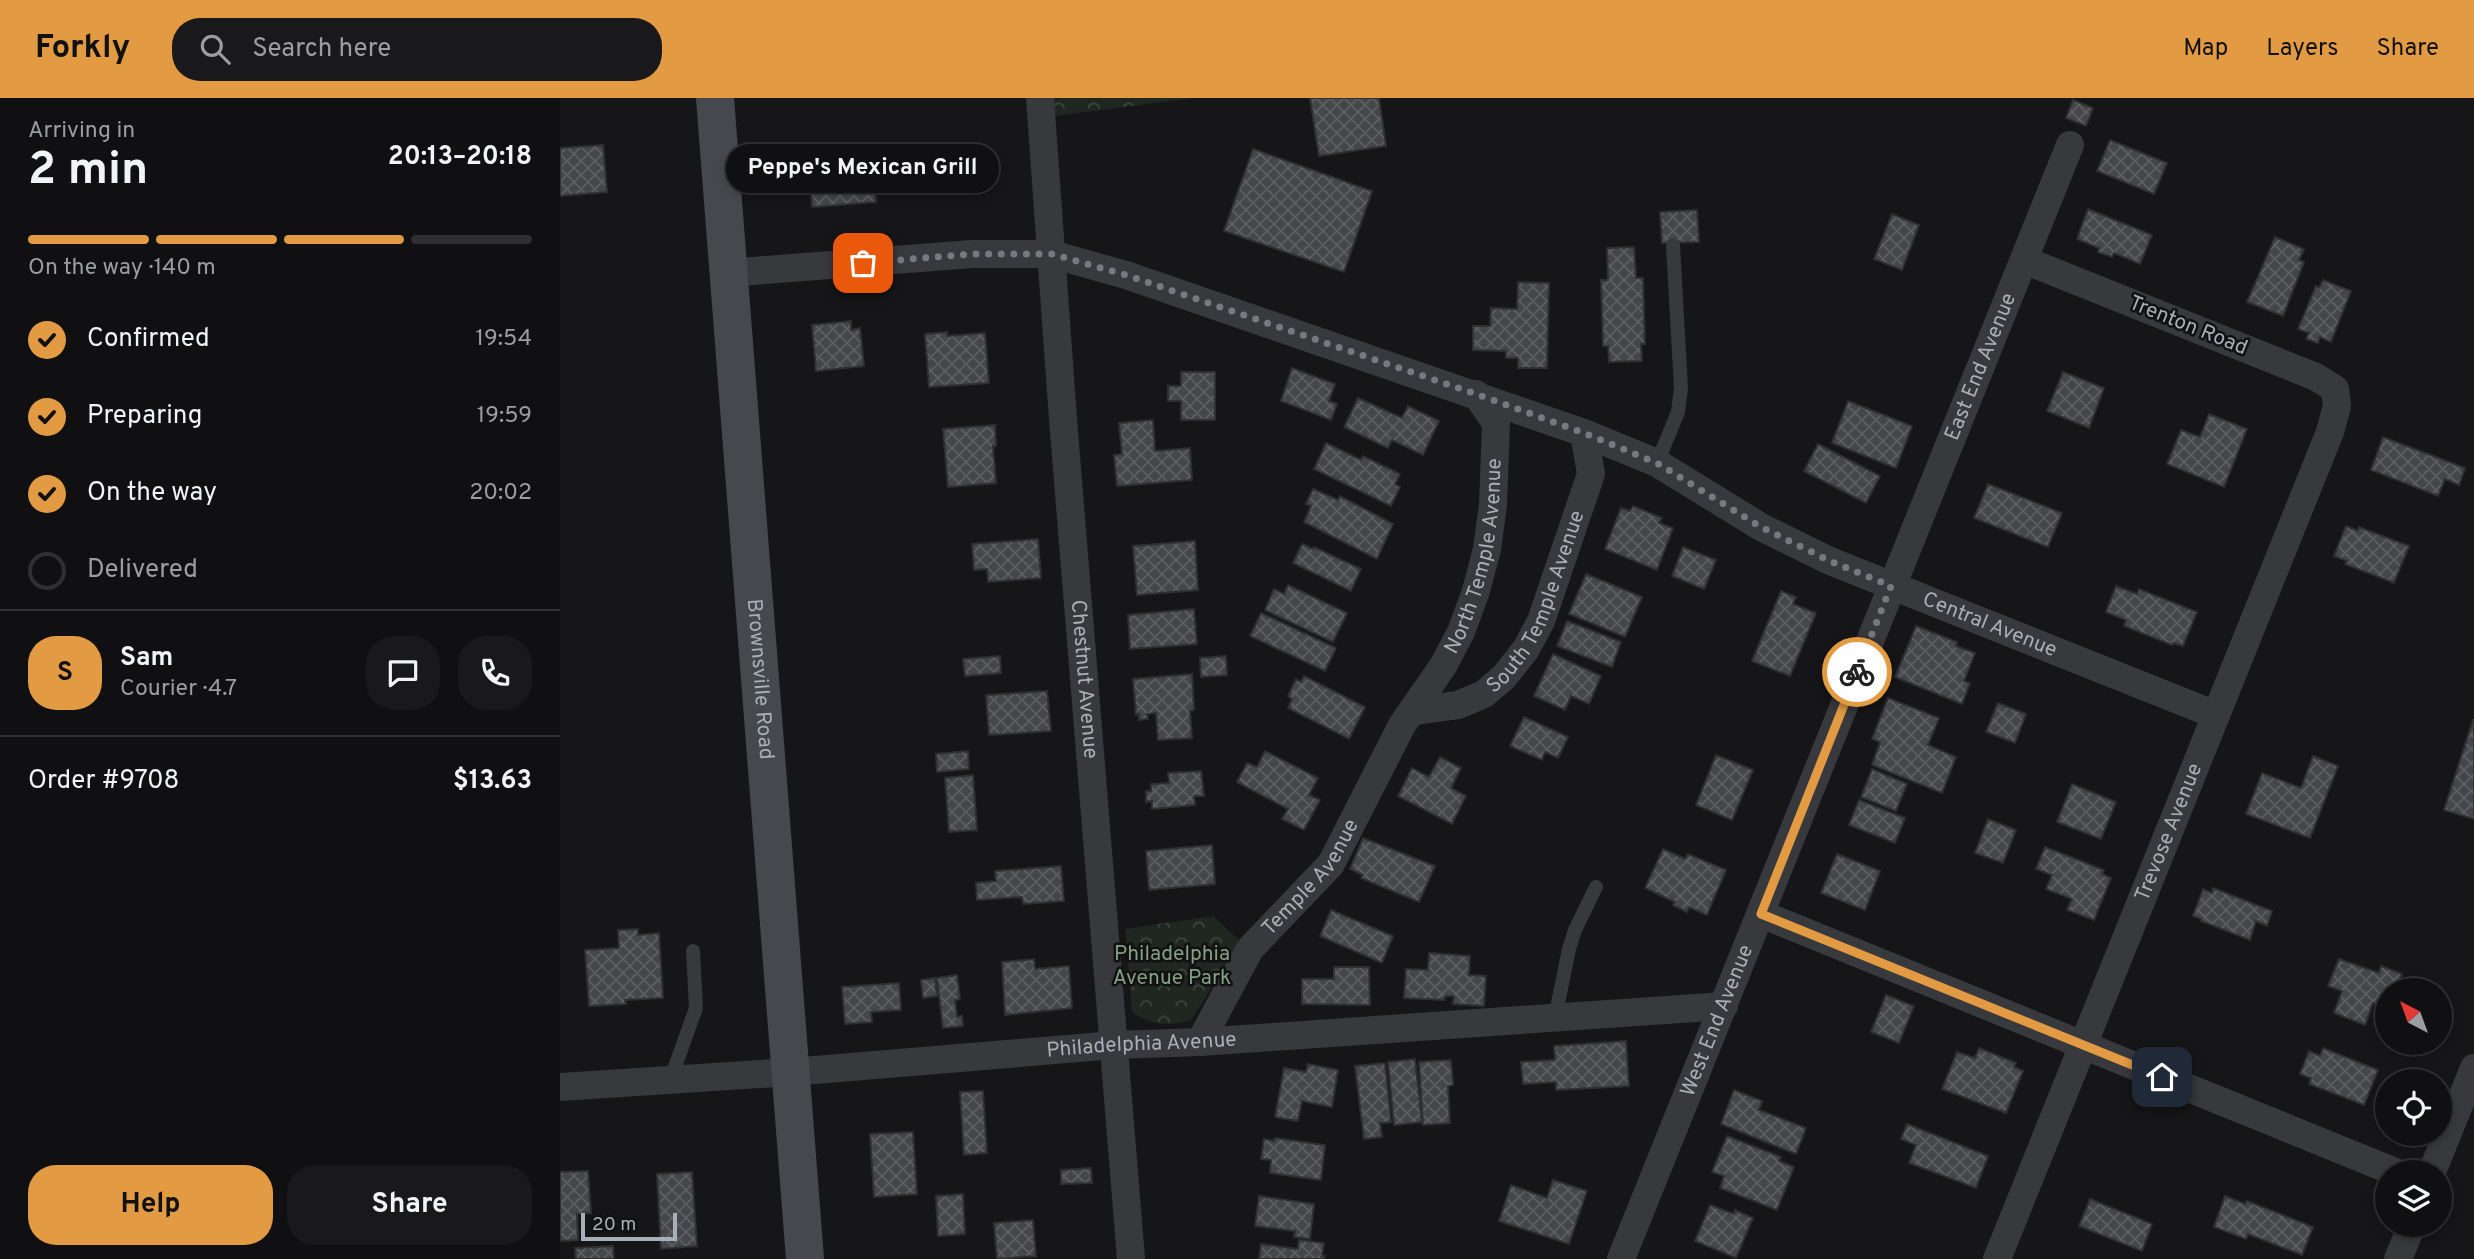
<!DOCTYPE html>
<html lang="en">
<head>
<meta charset="utf-8">
<style>
	:root { --surface:#101012; --page:#19191b; --text:#f1f3f6; --muted:#9c9d9f; --line:#303032; --accent:#e39b43 }
	body { margin:0; font-family:Overpass,sans-serif; background:var(--page); color:var(--text); height:100vh; display:flex; flex-direction:column; font-size:26px; white-space:nowrap }
	* { box-sizing:border-box; margin:0 }
	p { font-size:23px; color:var(--muted) }
	.icon { flex:none; width:38px; height:38px; fill:none; stroke:currentColor; stroke-width:2; stroke-linecap:round; stroke-linejoin:round }
	.map { position:relative; flex:1; overflow:hidden }
	.side { display:flex; flex-direction:column; background:var(--surface); width:560px }
	.side>* { flex:none }
	.needle { width:46px; rotate:319deg }
	.buttons { position:absolute; left:1815px; top:880px; display:grid; gap:14px }
	.buttons a { display:grid; place-items:center; width:77px; height:77px; border-radius:50%; background:var(--surface); box-shadow:0 4px 10px #0003,0 0 0 2px var(--line); font-size:35px }
	.scale { position:absolute; left:21px; bottom:18px; width:96px; box-sizing:border-box; padding-left:7px; border:4px solid #a9afb6; border-top:0; font-size:19px; line-height:24px; white-space:nowrap; color:#a9afb6; -webkit-text-stroke:5px #111113; paint-order:stroke }
	.pin { position:absolute; display:grid; place-items:center; width:60px; height:60px; color:#fff; margin:-30px; border-radius:14px; box-shadow:0 4px 10px #0006 }
	.courier { position:absolute; display:grid; place-items:center; width:70px; height:70px; margin:-35px; border:5px solid #e39b43; border-radius:50%; background:#fff; color:#222; box-shadow:0 2px 9px #0007 }
	.bubble { position:absolute; height:49px; border-radius:24px; background:var(--surface); box-shadow:0 4px 10px #0003,0 0 0 2px var(--line); font-size:23px; font-weight:700; line-height:49px; text-align:center }
	.head em { font-style:normal; font-weight:700 }
	.head div { display:flex; flex-direction:column-reverse }
	.head { display:flex; align-items:center; justify-content:space-between; height:119px; padding:0 28px }
	h1 { font-size:46px; font-weight:700; line-height:52px }
	.bar { display:grid; grid-template-columns:repeat(4,1fr); gap:10px 7px; align-content:center; height:84px; padding:0 28px }
	.bar i { height:9px; border-radius:5px; background:var(--line) }
	.bar .on { background:var(--accent) }
	.bar p { grid-column:span 4 }
	.line { display:flex; align-items:center; gap:18px; padding:0 28px; border-top:2px solid var(--line) }
	.line div { flex:1 }
	.round { display:grid; place-items:center; flex:none; width:74px; height:74px; border-radius:28px; background:var(--page) }
	ol { padding:0 28px; list-style:none }
	li { display:flex; align-items:center; gap:21px; height:77px }
	li p { margin-inline-start:auto }
	li .icon { padding:7px; border-radius:50%; background:var(--accent); color:#111; stroke-width:4 }
	li:last-child { color:var(--muted) }
	li i { width:38px; height:38px; border:4px solid var(--line); border-radius:50% }
	.primary-button { display:flex; gap:14px; margin-top:auto; padding:14px 28px }
	.primary-button a { flex:1; height:80px; border-radius:28px; background:var(--accent); color:#111; font-size:28px; font-weight:700; line-height:80px; text-align:center }
	.primary-button a+a { background:var(--page); color:var(--text) }
	header { display:flex; align-items:center; gap:42px; box-sizing:border-box; height:98px; padding:0 35px; background:var(--accent); color:#111 }
	header strong { font-size:33px }
	nav { display:flex; gap:38px; margin-inline-start:auto; font-size:24px }
	.search { width:490px; height:63px; background:var(--page); display:flex; align-items:center; gap:18px; box-sizing:border-box; padding:0 24px; border-radius:28px; color:var(--muted); font-size:26px }
	main { display:flex; flex:1; min-height:0 }
	.map>svg:first-child { display:block }
</style>
</head>
<body>
<header>
<strong>Forkly</strong>
<div class="search"><svg class="icon" aria-label="search" viewBox="0 0 24 24"><circle cx="10" cy="10" r="6"/><path d="M15 15l6 6"/></svg>Search here</div>
<nav><a>Map</a><a>Layers</a><a>Share</a></nav>
</header>
<main>
<section class="side">
<div class="head"><div><h1>2 min</h1><p>Arriving in</p></div><em>20:13–20:18</em></div>
<div class="bar"><i class="on"></i><i class="on"></i><i class="on"></i><i></i><p>On the way · 140 m</p></div>
<ol>
<li><svg class="icon" aria-label="check" viewBox="0 0 24 24"><path d="M5 12l5 5 9-10"/></svg>Confirmed<p>19:54</p></li>
<li><svg class="icon" aria-label="check" viewBox="0 0 24 24"><path d="M5 12l5 5 9-10"/></svg>Preparing<p>19:59</p></li>
<li><svg class="icon" aria-label="check" viewBox="0 0 24 24"><path d="M5 12l5 5 9-10"/></svg>On the way<p>20:02</p></li>
<li><i></i>Delivered</li>
</ol>
<div class="line" style="height:126px"><b class="round" style="background:var(--accent);color:#111">S</b><div><b>Sam</b><p>Courier · 4.7</p></div><a class="round"><svg class="icon" aria-label="chat" viewBox="0 0 24 24"><path d="M4 5h16v11H9l-5 4z"/></svg></a><a class="round"><svg class="icon" aria-label="phone" viewBox="0 0 24 24"><path d="M5 4h4l2 5-3 2q2 4 5 5l2-3 5 2v4C11 20 4 13 5 4z"/></svg></a></div>
<div class="line" style="height:91px"><div>Order #9708</div><b>$13.63</b></div>
<div class="primary-button"><a>Help</a><a>Share</a></div>
</section>
<div class="map">
<svg width="1914" height="1161" viewBox="0 0 1914 1161">
	<defs>
		<pattern id="park-crowns" width="20" height="18" patternUnits="userSpaceOnUse" patternTransform="scale(1.75)"><rect width="20" height="18" fill="#202721"/><path d="M2 6a3 3 0 1 1 6 0M12 15a3 3 0 1 1 6 0" fill="none" stroke="#3e443f"/></pattern>
		<pattern id="building-cross-hatch" width="8" height="8" patternUnits="userSpaceOnUse" patternTransform="scale(1.75)"><rect width="8" height="8" fill="#45464a"/><path d="M0 0l8 8M0 8l8-8" fill="none" stroke="#5d5e62"/></pattern>
	</defs>
	<rect width="100%" height="100%" fill="#161618"/>
	<path fill="url(#park-crowns)" d="M494,0H633L495,18Z
		M653,818L681,844L631,922C606,929 593,927 572,914L565,831Z"/>
	<path fill="url(#building-cross-hatch)" stroke="#303033" stroke-width="2" d="M750,0H819L826,48L759,58Z
		M1513,2L1533,10L1526,28L1506,20Z
		M1550,42L1607,65L1594,96L1537,73Z
		M43,47L47,94L0,98V50Z
		M325,47L326,60L334,59L336,91L315,92L316,104L252,109L250,74L272,73L271,64L314,60L313,48Z
		M693,51L812,93L784,174L664,133Z
		M1528,111L1592,137L1580,166L1554,155L1552,159L1538,154L1539,150L1517,141Z
		M1137,112L1139,144L1102,145L1100,114Z
		M1332,116L1359,127L1342,172L1314,161Z
		M1715,139L1744,151L1739,162L1744,164L1723,218L1687,204Z
		M1074,149L1076,180H1083L1085,246H1081L1082,263L1049,264L1048,248H1043L1041,182H1048L1047,150Z
		M1763,182L1791,193L1771,244L1760,239L1758,245L1746,241L1749,235L1738,231L1756,188L1759,190Z
		M958,184L989,185L987,270H958V260H946V253L913,252V228H930L931,210L957,211Z
		M291,223V232L300,230L304,268L256,273L252,227Z
		M387,234V238L425,235L429,285L369,289L365,236Z
		M732,270L775,286L769,303L777,306L771,322L721,303Z
		M621,274H655V322H621V303H608V288H621Z
		M1503,274L1544,290L1529,330L1487,313Z
		M798,300L842,320L848,308L879,323L863,357L832,342L828,350L784,329Z
		M1288,303L1352,328L1336,370L1272,345Z
		M1649,316L1687,331L1664,389L1607,366L1621,332L1640,339Z
		M593,322L595,353L630,350L632,382L557,388L554,357L562,356L559,325Z
		M435,327L436,348H433L436,385L388,389L383,331Z
		M1823,339L1905,370L1899,387L1885,381L1878,398L1811,372Z
		M766,345L801,362L803,358L840,376L835,386L840,389L831,408L754,371Z
		M1258,346L1320,378L1306,405L1244,373Z
		M1428,386L1502,415L1488,449L1414,420Z
		M753,391L778,402L780,398L833,426L817,461L744,424L751,408L746,406Z
		M1073,408L1102,420L1099,425L1113,430L1097,472L1045,451L1061,410L1070,413Z
		M1786,428L1798,433L1799,429L1849,448L1834,485L1785,466L1787,463L1774,458Z
		M478,441L481,480L428,484L427,471L414,472L412,446Z
		M635,443L638,492L577,497L573,448Z
		M742,446L753,451L754,449L801,471L791,493L733,465Z
		M1123,449L1156,462L1144,491L1112,478Z
		M1026,476L1082,499L1065,539L1009,516Z
		M728,487L787,515L773,544L705,512L714,491L724,496Z
		M1556,488L1577,496L1579,491L1637,514L1623,548L1613,545L1612,547L1564,528L1566,522L1546,514Z
		M1221,493L1236,499L1233,506L1256,515L1230,578L1192,563Z
		M634,511L637,546L570,551L568,517Z
		M701,515L776,550L765,573L690,538Z
		M1007,523L1061,544L1052,569L997,548Z
		M1356,528L1397,544L1396,548L1415,555L1404,583L1410,585L1402,606L1335,579Z
		M993,556L1041,578L1029,606L1011,598L1005,612L974,598Z
		M440,558L441,575L405,578L403,561Z
		M666,558L667,577L641,579L640,560Z
		M632,576L634,612L630,613L632,640L598,642L596,615L587,616L588,621L579,622V616L576,617L573,581Z
		M744,578L805,609L789,641L728,610L732,601L728,598L736,581L741,584Z
		M487,593L491,633L429,637L426,597Z
		M1328,600L1379,620L1368,647L1396,659L1382,695L1312,667L1320,644L1312,641Z
		M1438,605L1466,616L1455,645L1426,634Z
		M964,619L1008,639L998,660L985,654L982,662L950,648Z
		M1913,622H1914V721L1884,712Z
		M408,653L409,671L377,674L376,656Z
		M705,653L758,680L749,697L760,702L744,732L722,721L728,711L677,684L687,665L697,669Z
		M1156,657L1193,672L1172,722L1136,707Z
		M1753,658L1778,668L1750,740L1686,716L1702,675L1741,690Z
		M880,659L901,670L891,690L906,698L892,726L838,698L852,670L869,679Z
		M1312,671L1347,686L1336,713L1301,699Z
		M641,673L644,698H634L635,707L592,711V703L586,704V693H591V686L609,685L608,675Z
		M413,677L417,732L389,734L385,680Z
		M1512,686L1556,704L1541,741L1497,724Z
		M1299,702L1345,720L1335,745L1289,727Z
		M1428,721L1456,732L1443,765L1415,755Z
		M803,740L875,768L859,804L801,780L803,777L790,771Z
		M652,747L655,786L589,792L586,753Z
		M1485,749L1544,772L1542,776L1551,780L1534,822L1507,812L1512,801L1486,791L1492,777L1476,771Z
		M1103,751L1125,761L1128,756L1166,772L1147,817L1129,809L1127,814L1113,807L1115,804L1085,790Z
		M1277,756L1320,773L1305,812L1261,795Z
		M501,768L504,803L463,806L462,799L417,802L416,785L436,783L435,773Z
		M1653,790L1712,813L1707,828L1696,823L1690,842L1641,823L1642,821L1633,818L1643,791L1652,795Z
		M771,812L833,838L822,865L760,838Z
		M78,831V837L99,835L103,900L65,902L66,906L29,908L25,852L59,850L58,832Z
		M869,855L910,858L909,877L926,878L924,908L893,906L894,898H885L884,902L844,900L846,871L868,872Z
		M474,861L475,871L509,868L512,910L445,917L442,864Z
		M1779,861L1819,875L1821,868L1842,876L1836,892H1827V909L1813,905L1805,927L1774,915L1782,893L1768,888Z
		M774,869H809L810,907L742,906V881H774Z
		M397,877L400,901L395,902L397,919L402,918L403,928L383,930L377,880Z
		M375,880L377,898L363,900L361,882Z
		M339,885L341,912L311,914L312,924L285,926L282,889Z
		M1326,897L1354,908L1339,945L1311,934Z
		M1066,943L1069,988L996,992V984L963,986L961,964L995,962L994,948Z
		M1419,950L1456,965L1454,969L1463,973L1446,1015L1382,991L1397,954L1415,960Z
		M1763,950L1818,972L1804,1007L1749,986L1751,980L1740,976L1749,953L1760,958Z
		M855,961L862,1024L834,1027L828,964Z
		M891,962L893,987L888,988L890,1025L863,1027L859,964Z
		M825,965L831,1024L820,1025L822,1039L804,1041L795,968Z
		M748,966L778,972L772,1009L742,1003L738,1023L715,1019L724,970L746,974Z
		M1174,992L1202,1003L1199,1012L1246,1030L1236,1056L1161,1026Z
		M423,993L427,1055L404,1057L400,994Z
		M1347,1026L1428,1058L1416,1090L1349,1065L1356,1047L1341,1041Z
		M353,1034L357,1096L314,1099L310,1036Z
		M1167,1038L1221,1059L1219,1063L1234,1069L1217,1112L1160,1090L1164,1078L1152,1074Z
		M715,1040L765,1047L761,1082L710,1075L711,1062L701,1061L704,1041L714,1043Z
		M531,1070L532,1085L501,1086V1072Z
		M28,1073L31,1115L17,1116L18,1142L0,1143V1074Z
		M132,1074L137,1148L101,1151L97,1076Z
		M993,1082L1027,1093L1009,1146L939,1123L951,1087L987,1100Z
		M403,1096L405,1136L378,1138L376,1098Z
		M699,1098L754,1106L750,1141L734,1139L735,1133L695,1128Z
		M1665,1098L1685,1106L1687,1103L1753,1129L1742,1157L1688,1136L1686,1141L1654,1129Z
		M1530,1101L1592,1126L1582,1153L1519,1128Z
		M1150,1107L1174,1116L1175,1112L1193,1120L1176,1160L1135,1143Z
		M473,1122L476,1158L437,1161L434,1125Z
		M739,1142L764,1145L762,1158H765L764,1161H699L701,1146L738,1151Z
		M53,1148L54,1161H16L15,1150Z"/>
	<g fill="none" stroke-linecap="round" stroke-linejoin="round">
		<path stroke="#37393c" stroke-width="14" d="M1097,365L1118,314L1121,290L1113,147
			M995,920L1009,851L1015,832L1036,789
			M111,980L136,910L133,853"/>
		<g stroke="#37393c" stroke-width="28">
			<path id="s1" d="M480,0L503,321L571,1161"/>
			<path id="s2" d="M167,175L412,156H491L566,177L1024,335L1097,365L1201,429L1270,463L1656,617"/>
			<path id="s3" d="M853,613L898,607L924,596L944,579L966,551L981,523L1031,376L1024,335"/>
			<path d="M1201,816L1835,1074"/>
			<path id="s4" d="M640,944L690,851L771,766L842,627L883,568L901,534L916,493L927,451L933,407L936,325L916,296"/>
			<path id="s5" d="M0,989L231,974L555,947L640,944L1164,908"/>
			<path d="M1872,1074L1914,970"/>
			<path id="s6" d="M1061,1161L1510,47"/>
			<path id="s7" d="M1437,1161L1770,334L1777,308L1775,291L1756,279L1464,162"/>
			<path d="M1838,1161L1852,1127"/>
		</g>
		<path stroke="#45484c" stroke-width="38" id="s8" d="M155,0L245,1161"/>
	</g>
	<g fill="none" stroke-linecap="round" stroke-linejoin="round">
		<path stroke="#76797f" stroke-width="7" stroke-dasharray="0 12.6" d="M303,165L412,156H492L566,177L916,296L1024,335L1097,365L1201,429L1270,463L1331,488L1297,574"/>
		<path stroke="#e39b43" stroke-width="9" d="M1297,574L1201,816L1602,979"/>
	</g>
	<g text-anchor="middle" dominant-baseline="central" stroke-width="5" stroke-linejoin="round" paint-order="stroke">
		<g font-size="21" fill="#a9afb6" stroke="#111113">
			<text transform="translate(1628 228) rotate(22)">Trenton Road</text>
			<text stroke="none"><textPath href="#s6" startOffset="962">East End Avenue</textPath></text>
			<text stroke="none"><textPath href="#s4" startOffset="567">North Temple Avenue</textPath></text>
			<text stroke="none"><textPath href="#s3" startOffset="182">South Temple Avenue</textPath></text>
			<text stroke="none"><textPath href="#s2" startOffset="1337">Central Avenue</textPath></text>
			<text stroke="none"><textPath href="#s8" startOffset="583">Brownsville Road</textPath></text>
			<text stroke="none"><textPath href="#s1" startOffset="583">Chestnut Avenue</textPath></text>
			<text stroke="none"><textPath href="#s7" startOffset="460">Trevose Avenue</textPath></text>
			<text stroke="none"><textPath href="#s4" startOffset="200">Temple Avenue</textPath></text>
			<text stroke="none"><textPath href="#s6" startOffset="257">West End Avenue</textPath></text>
			<text stroke="none"><textPath href="#s5" startOffset="583">Philadelphia Avenue</textPath></text>
		</g>
		<g font-size="21" fill="#83a082" stroke="#111113">
			<text x="612" y="856">Philadelphia<tspan x="612" dy="24">Avenue Park</tspan></text>
		</g>
	</g>
</svg>
<div class="buttons">
<a><svg class="needle" viewBox="-14 -14 28 28"><path d="M0-13l5 13h-10z" fill="#e53935"/><path d="M0 13l5-13h-10z" fill="#9c9d9f"/></svg></a>
<a><svg class="icon" aria-label="locate" viewBox="0 0 24 24"><circle cx="12" cy="12" r="6"/><path d="M12 2v4M12 18v4M2 12h4M18 12h4"/></svg></a>
<a><svg class="icon" aria-label="layers" viewBox="0 0 24 24"><path d="M12 4l9 5-9 5-9-5zM3 14l9 5 9-5"/></svg></a>
</div>
<div class="scale">20 m</div>
<div class="pin" style="left:303px;top:165px;background:#ea580c"><svg class="icon" aria-label="bag" viewBox="0 0 24 24"><path d="M5 8h14l-1 12H6zM9 8a3 3 0 0 1 6 0"/></svg></div>
<div class="pin" style="left:1602px;top:979px;background:#1f2937"><svg class="icon" aria-label="home" viewBox="0 0 24 24"><path d="M3 11l9-7 9 7M6 9v11h12V9"/></svg></div>
<div class="courier" style="left:1297px;top:574px"><svg class="icon" aria-label="bike" viewBox="0 0 24 24"><circle cx="6" cy="16" r="4"/><circle cx="18" cy="16" r="4"/><path d="M6 16l4-8h5l3 8M10 8l3 8H6M13 5h3"/></svg></div>
<div class="bubble" style="left:166px;top:46px;width:273px">Peppe's Mexican Grill</div>
</div>
</main>
</body>
</html>
